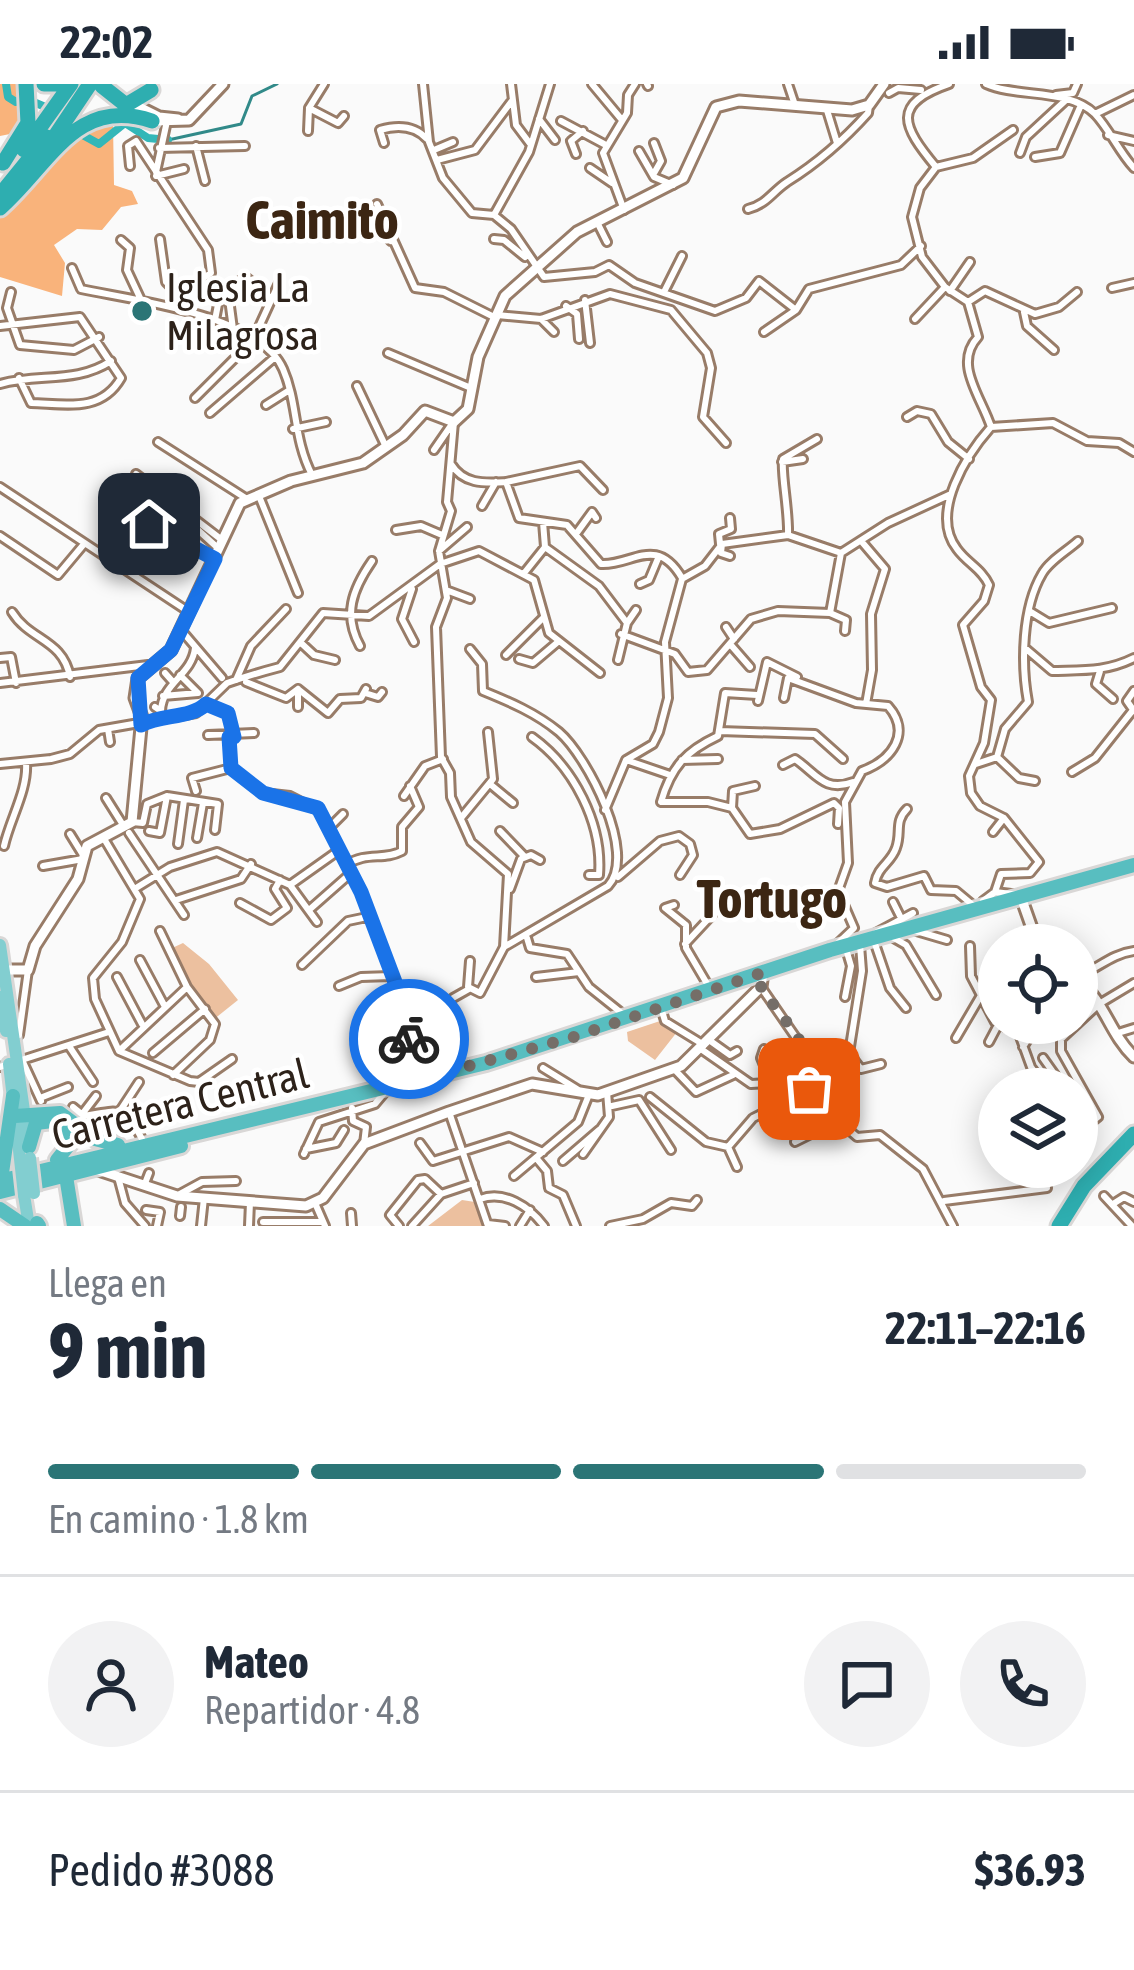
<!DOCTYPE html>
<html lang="es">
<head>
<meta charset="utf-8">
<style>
	:root { --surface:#fff; --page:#f2f2f3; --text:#1f2937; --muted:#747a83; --line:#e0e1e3; --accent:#2b7576 }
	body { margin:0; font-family:"Asap Condensed",sans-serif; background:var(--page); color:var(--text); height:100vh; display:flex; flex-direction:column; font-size:45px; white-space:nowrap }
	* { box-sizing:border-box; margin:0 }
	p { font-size:39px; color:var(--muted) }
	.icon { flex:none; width:66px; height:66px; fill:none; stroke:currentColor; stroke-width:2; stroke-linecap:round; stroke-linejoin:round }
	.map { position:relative; height:1142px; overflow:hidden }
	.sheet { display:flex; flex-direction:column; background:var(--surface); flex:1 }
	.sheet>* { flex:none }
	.fabs { position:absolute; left:978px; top:840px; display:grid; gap:24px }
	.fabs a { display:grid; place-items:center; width:120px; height:120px; border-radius:50%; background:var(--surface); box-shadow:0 6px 30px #0003; font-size:60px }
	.pin { position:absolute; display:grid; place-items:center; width:102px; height:102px; color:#fff; margin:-51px; border-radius:24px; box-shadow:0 6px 18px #0006 }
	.courier { position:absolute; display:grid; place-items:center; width:120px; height:120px; margin:-60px; border:9px solid #1a73e8; border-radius:50%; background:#fff; color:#222; box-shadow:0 3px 15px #0007 }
	.head em { font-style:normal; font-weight:700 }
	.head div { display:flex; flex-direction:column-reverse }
	.head { display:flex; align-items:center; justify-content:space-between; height:204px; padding:0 48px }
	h1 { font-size:78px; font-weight:700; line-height:90px }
	.bar { display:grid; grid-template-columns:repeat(4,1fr); gap:18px 12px; align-content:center; height:144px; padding:0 48px }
	.bar i { height:15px; border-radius:9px; background:var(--line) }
	.bar .on { background:var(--accent) }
	.bar p { grid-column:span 4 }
	.line { display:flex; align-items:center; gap:30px; padding:0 48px; border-top:3px solid var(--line) }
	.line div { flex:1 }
	.round { display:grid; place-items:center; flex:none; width:126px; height:126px; border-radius:63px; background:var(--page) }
	.status { display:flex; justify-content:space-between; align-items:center; height:84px; padding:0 60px; background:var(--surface); direction:ltr }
	.status svg { height:33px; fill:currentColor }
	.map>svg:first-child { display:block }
</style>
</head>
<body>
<div class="status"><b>22:02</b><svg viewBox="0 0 49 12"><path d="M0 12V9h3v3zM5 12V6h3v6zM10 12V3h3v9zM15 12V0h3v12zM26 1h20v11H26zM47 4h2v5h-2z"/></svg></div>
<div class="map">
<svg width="1134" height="1142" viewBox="0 0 1134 1142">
	<rect width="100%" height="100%" fill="#fafafa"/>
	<path fill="#ecc09f" d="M183,859L209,880L238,916L213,936L185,898L170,865Z
		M663,936L677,948L655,976L628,957L627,948Z
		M462,1116L475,1118L483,1142H428Z"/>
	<path fill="#f9b37b" d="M0,0H20L24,35L15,49L0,52Z
		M113,40L114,101L132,107L138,120L121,123L102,146L77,145L54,161L65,179L62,212L0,193V134L88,41Z"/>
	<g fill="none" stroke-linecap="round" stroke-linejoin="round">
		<path stroke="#318a89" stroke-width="3" d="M168,56L241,40L252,12L277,0"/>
		<path stroke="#33b7b8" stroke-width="8" d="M6,0L8,13L16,18L24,14L43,22
			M79,49L99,60L125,39L148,54L168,56"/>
		<g stroke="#987c68" stroke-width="12">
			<path id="minor" d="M423,0L429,58L443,94L472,129L494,131L511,145L544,193L595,188L609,181L635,199L715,227L746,214L759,197L796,226
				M511,0L516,41L531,61
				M592,0L622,36
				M647,0L648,2
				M788,0L795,21
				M986,0C1018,14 1069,4 1095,30C1110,46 1119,68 1134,84
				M889,9L898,4L921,6
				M1056,11L1073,9L1077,0
				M826,23L837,59
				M309,24L338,39L344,32
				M1095,30L1134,11
				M539,35L555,56
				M561,37L604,60
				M308,47L309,24L324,0
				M1108,51L1134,57
				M384,59L380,46C397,41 414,41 427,55
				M196,62L205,97
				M159,64L245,62
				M434,66L453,58
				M639,67L654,93L673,101
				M1020,69L1026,53L1066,16
				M576,70L571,57L583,47
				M1035,73L1060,69L1081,21
				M437,76L475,66L511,18
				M130,82L128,62L136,57L208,166L211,189L183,207L177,222
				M936,83L920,104L912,133L922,173L945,203L968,218L978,253C953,280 981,312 991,343
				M936,83C902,42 891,20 949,0
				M936,83L973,74L1013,46
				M590,84L612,99
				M156,88L167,37
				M653,91L661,77L654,59
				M156,92L184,85
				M377,120L415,204L444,208L496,234
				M748,125C767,120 772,108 787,98C819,78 843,57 868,29L869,21
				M624,126L603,69L627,29L628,11L635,0
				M369,131L391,157
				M494,131L529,68L550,0
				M597,138L607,158
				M160,155L166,198L179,211
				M494,155L504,156L525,173
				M121,156L130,164L127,186L141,216
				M72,184L81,205C131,216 259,230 283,285C298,319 293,354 312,391
				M241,196L247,194L272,215
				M1112,204L1134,199
				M665,206L682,172
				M950,207L970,178
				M11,208L7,224L20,261L74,266L99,253
				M229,215L233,245
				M585,216L590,259
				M968,218L985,207L1035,230L1059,223L1077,208
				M566,222L577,230L579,255
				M1024,228L1027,242L1054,266
				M497,231L541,235L610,210L671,226L707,269L711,284L703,333L726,359
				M541,235L554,248
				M915,235L945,203
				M215,236L220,210
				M0,242L80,233L121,294C101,329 65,320 31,319L19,294
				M764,248L796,226L809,205L901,181L921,162
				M388,269L471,304
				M0,300C39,289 76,300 111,277
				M357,302L386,363
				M195,314L253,256L279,199
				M266,321L288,307
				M210,329L275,273
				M907,333L917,327L931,330L948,358L969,375
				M454,338L447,418L451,427L439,467L447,514L436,543L441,673L450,689L451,713L471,758L508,790L504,863
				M991,343C967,370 929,429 957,465C967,479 982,485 989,501L984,517L963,541L981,603L991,616L984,659L969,692L971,709L980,722L1004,734L1039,778L1030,789L1001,790L995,808
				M991,343L1053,339L1087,357L1119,359L1134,368
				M293,345L326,338
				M158,358L247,415
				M434,366L452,340
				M782,378L803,375
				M451,380C464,401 485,399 506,398L519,434L567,441L601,480C632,482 656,450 682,494
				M136,390L222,456
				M506,398L580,382L603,406
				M0,403L189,528
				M259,412L298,509
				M131,416L149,440L215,475
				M482,422L496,398
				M166,436L178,428L219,465
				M543,438L545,463L599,502L627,539L618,576
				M396,446L421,442L442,451
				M576,450L592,428L596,434
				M788,451C789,427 781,390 783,375L817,355
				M0,452L58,491L84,460
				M862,458L885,485L871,530L872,586L866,620
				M720,460L719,450L731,445L730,434
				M722,460L721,469L730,472
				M439,467L467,443
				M841,469L888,439L951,410
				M525,488L545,463
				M640,500L649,496L659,472
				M412,505L402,535L414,558
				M446,506L470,515
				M12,528C30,557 63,555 70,593
				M1031,528L1049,539L1112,524
				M830,529L846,536L845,547
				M627,539L636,526
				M726,543L734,555
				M181,546L222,594
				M621,550L675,570L688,588L707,586L751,535L778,527L830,529L841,469
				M300,558L314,571L335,576
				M730,560L750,583
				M360,562C343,531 352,506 372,477
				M1025,564L1052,587C1083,586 1106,588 1134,574
				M470,565L482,580L483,607C510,618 536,629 559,648C587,672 638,770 608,802L504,863
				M506,571L542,535
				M0,574L11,573L16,599
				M519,575L533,579L559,557
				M1100,587L1096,600L1113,615
				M165,589L173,598
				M236,596L251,562L286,525
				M246,598L286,614L298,605
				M0,599L148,581
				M298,605L328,629L340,615L361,614L366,605
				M298,605V623
				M1134,607L1127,617L1134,627
				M365,609L378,613L382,608
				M757,611L725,609L718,652C686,667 671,683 661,718H708L732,724L750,750L780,745L834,719L839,724L838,740
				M163,612L198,609L180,591
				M784,614L788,594L856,619L888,622C912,649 892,676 862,687L845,718L848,779L838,807L854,844L835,862
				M758,617L767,578L797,593
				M205,620L229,630L234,653
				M155,623L161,627C162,599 192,591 195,564
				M108,645L110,658
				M720,647L815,650L843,675
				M208,651L254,649
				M229,653L231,684L263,709L290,712L321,728L361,808L398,906L411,973L408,999
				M532,653C574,683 603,740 599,791H589
				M997,673L1019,694L1035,697
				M626,676L670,691
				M682,676L718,675
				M0,680L51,675L70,670L99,646L196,629L227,599C244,593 261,588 280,583L323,529L369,532L440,480L479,467L534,496L549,549L600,589
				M976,680L997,673L1005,645L1028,618C1021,580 1022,524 1042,490C1049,477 1067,467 1078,457
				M783,681L795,675C816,689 824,709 853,698
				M1072,688L1095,674L1133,626
				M490,700L513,719
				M196,707L192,694L231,684
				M404,712L425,682L443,675
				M106,714L123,741
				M732,724L733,707L755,702
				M907,725C894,738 902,748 896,764C891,779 878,782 875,799L887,803L924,792L931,806L956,807L974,822
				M605,726L626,676L653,660L659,648L668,614L665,558L682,495L705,482L722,460L788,451L841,469
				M461,734L493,695L488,648
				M132,738L143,739L147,720L167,712L218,720L215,746
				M328,745L343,730
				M149,747L160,749L167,712
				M500,747L525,773
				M993,748L1004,734
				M129,749L184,831
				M70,750L83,771
				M103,753L140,815L122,858L93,894L95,915L119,967L190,997L199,998L232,975
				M197,754L203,719
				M178,760L184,716
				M4,762C10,735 28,706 26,679
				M346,781C367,767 383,777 402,767V743L419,723L410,702
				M43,782L83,775
				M618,793L660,757L679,752L690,760L693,771L680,791
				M290,801L338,767
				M136,804L170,783L217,768L290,801L317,838
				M510,805L521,775L531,771L540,776
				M176,816L241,795L251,780
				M983,817L995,808L1019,811
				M893,818L900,832
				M240,819L271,836L287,824L275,805L280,796
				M674,821L665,824L686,841V864L709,903
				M309,826L351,789
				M913,846L947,856
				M160,847L187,903L215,940L210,956L173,991
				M872,851L913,829
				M892,853L906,861L936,911
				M527,854L530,864L567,870L589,903L624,931
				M874,857L890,904L906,924
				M685,860L712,831L709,807L715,803
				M860,861L862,887L849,969L861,985L881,980
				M970,862L971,892L995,938L1019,950L1031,983L1047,1005
				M140,876L164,921
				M470,877L468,903L480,909L504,863
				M302,881L348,837L367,833
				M117,893L142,940
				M536,893L579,888
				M1077,893C1099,884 1111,870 1134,867
				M339,902L361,893L391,892
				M761,903L812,977V1001
				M845,913L851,882L846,865
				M453,914L469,905
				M380,922V934L403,928
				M662,927L665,937L704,961
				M1118,949L1134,944
				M19,951L28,886
				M956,954L983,908
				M709,956L730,971L737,967
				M989,958L998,941
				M69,962L93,998
				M386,963L408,969
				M1023,963L1038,939
				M701,965L751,1000L802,997L847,1014
				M764,965L761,974L772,1001
				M119,967L186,904
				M153,969L205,925
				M1043,974L1065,1005
				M23,978L41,1017
				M0,983L109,948
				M543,984L577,1005
				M674,985L696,1008L733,991
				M805,1008L857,1053L880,1051L923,1085L953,1142
				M650,1013L706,1058L728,1063
				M40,1014L68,1003
				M1077,1017L1086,1025
				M612,1022L639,1016L671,1066
				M73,1023L84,1032C117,1027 123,1019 142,1055
				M352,1024L353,1037L366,1043L364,1060
				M120,1027L139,998
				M449,1028L488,1142
				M83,1029L96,1012
				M1077,1033L1089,1040L1098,1033L1061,967V955L1099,920L1134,899
				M795,1058L811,1050L810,1038L823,1025
				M420,1059L433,1077L509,1053L543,1068
				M306,1065L336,1059L344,1046
				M304,1070L319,1038L375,1020L385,1008
				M583,1070L609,1033L607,1008
				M537,1075L547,1087L549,1104L563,1111L576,1142
				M563,1077L599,1046
				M737,1083L728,1063L753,1034L805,1008
				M514,1092L578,1038L588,1013
				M118,1093L125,1119L145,1142
				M144,1102L149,1089
				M180,1110L202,1098L236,1097
				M1104,1112L1132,1142
				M480,1115C504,1106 529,1122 544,1142
				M944,1117L1047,1104
				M315,1119L325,1142
				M1113,1120L1124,1113L1134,1118
				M146,1126L160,1128L157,1142
				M351,1129L352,1142
				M180,1132L181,1123
				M263,1138H323
				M488,1140L505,1142
				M201,1142L204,1114
				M249,1142L250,1118
				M399,1142L390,1131L418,1096L425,1095L441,1110
				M412,1142L441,1110L474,1099
				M520,1142L530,1126
				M610,1142L643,1135L671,1119L692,1122L697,1116"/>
		</g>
		<g stroke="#987c68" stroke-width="15">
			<path id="tertiary" d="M127,17L159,33L178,35
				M153,37L189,36L223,0
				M1022,816L1034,850L1058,861
				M0,886H28L35,862L78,795L87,762L132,738L142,633L135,614L138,594L171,566L240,419L291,397L363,379L403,351L425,327L454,338L468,325L478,273L505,212L577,148L683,94L716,23L739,17L852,26L869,21L884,0
				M1077,896C1104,915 1109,949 1134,973
				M98,1086L177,1112L306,1122L323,1114L364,1060L449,1028L532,1000L598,1011L681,982L761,903L763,888"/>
		</g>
		<g stroke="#d9d7d6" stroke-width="18">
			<path id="primary" d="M0,861L29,1061
				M0,913L6,947
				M9,980L20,1075
				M24,1111L29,1142"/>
		</g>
		<g stroke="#d9d7d6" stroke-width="20">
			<path id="trunk" d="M15,1032L60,1029L95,1055L118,1061
				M29,1063L36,1039L61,1036L72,1057L57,1076
				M2,1089L13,1012
				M66,1092L74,1142
				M0,1097L486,979L830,866L1134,781
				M0,1108L181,1062
				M0,1125L25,1142
				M37,1139L39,1142"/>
		</g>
		<g stroke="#d9d7d6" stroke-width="21">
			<path id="motorway" d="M44,0H59
				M102,2L126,21L151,6
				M24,66L71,0
				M45,67L90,0
				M3,79L28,39L26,0
				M0,111L47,53
				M0,124C49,81 76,11 152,37
				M1059,1142L1084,1102L1134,1050"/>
		</g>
		<use href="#minor" stroke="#fff" stroke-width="6"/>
		<use href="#tertiary" stroke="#fff" stroke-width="9"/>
		<use href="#primary" stroke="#82ced0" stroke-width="12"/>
		<use href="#trunk" stroke="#58bec0" stroke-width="14"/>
		<use href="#motorway" stroke="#2eaeb0" stroke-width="15"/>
		<g stroke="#d9d7d6" stroke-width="18" stroke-linecap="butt">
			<path id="primary-bridge" d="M30,1074L34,1109
				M20,1075L24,1111"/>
		</g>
		<use href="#primary-bridge" stroke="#82ced0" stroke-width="12"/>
	</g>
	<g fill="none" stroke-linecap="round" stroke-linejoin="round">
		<path stroke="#756e68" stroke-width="12" stroke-dasharray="0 21.6" d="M409,955L408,999L577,952L764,888L761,903C777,930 825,974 809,1005"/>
		<path stroke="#1a73e8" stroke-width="15" d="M149,440L215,475L171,566L138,594L141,641C162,630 190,635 206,620L228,629L234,653H229L231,684L263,709L318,724L361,808L398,906L409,955"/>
	</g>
	<circle fill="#2b7576" stroke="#fff" stroke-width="4.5" cx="142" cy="227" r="12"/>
	<g text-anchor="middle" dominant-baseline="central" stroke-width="9" stroke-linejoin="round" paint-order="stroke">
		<g font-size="42" fill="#2d221a" stroke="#fff" text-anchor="start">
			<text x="166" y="203">Iglesia La<tspan x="166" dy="48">Milagrosa</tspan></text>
		</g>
		<g font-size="42" fill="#2d221a" stroke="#fff">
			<text transform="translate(180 1020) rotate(-14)">Carretera Central</text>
		</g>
		<g font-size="54" font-weight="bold" fill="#3c2613" stroke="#fff">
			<text x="322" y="135">Caimito</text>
			<text x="772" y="814">Tortugo</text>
		</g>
	</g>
</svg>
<div class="fabs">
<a><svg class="icon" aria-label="locate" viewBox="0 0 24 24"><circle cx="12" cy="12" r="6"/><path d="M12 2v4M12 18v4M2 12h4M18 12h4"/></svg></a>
<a><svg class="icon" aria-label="layers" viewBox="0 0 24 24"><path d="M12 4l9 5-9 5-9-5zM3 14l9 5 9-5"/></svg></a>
</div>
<div class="pin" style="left:809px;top:1005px;background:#ea580c"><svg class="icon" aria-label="bag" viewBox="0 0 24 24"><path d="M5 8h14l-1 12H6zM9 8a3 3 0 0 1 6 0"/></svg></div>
<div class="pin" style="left:149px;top:440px;background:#1f2937"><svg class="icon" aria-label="home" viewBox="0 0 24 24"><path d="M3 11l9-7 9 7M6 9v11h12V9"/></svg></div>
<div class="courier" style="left:409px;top:955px"><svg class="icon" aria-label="bike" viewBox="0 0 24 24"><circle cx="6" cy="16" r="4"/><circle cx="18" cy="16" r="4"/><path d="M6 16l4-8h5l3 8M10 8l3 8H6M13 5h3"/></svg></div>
</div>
<section class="sheet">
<div class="head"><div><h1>9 min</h1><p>Llega en</p></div><em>22:11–22:16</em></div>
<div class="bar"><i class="on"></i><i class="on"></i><i class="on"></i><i></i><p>En camino · 1.8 km</p></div>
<div class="line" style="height:216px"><a class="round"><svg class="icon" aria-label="person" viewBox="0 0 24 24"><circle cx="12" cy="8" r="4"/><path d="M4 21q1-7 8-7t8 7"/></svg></a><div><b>Mateo</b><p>Repartidor · 4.8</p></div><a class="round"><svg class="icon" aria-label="chat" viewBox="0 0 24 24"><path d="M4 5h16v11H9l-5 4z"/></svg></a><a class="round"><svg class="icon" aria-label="phone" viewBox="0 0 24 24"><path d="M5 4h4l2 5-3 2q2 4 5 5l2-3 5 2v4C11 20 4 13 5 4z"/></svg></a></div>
<div class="line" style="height:156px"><div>Pedido #3088</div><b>$36.93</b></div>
</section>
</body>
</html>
